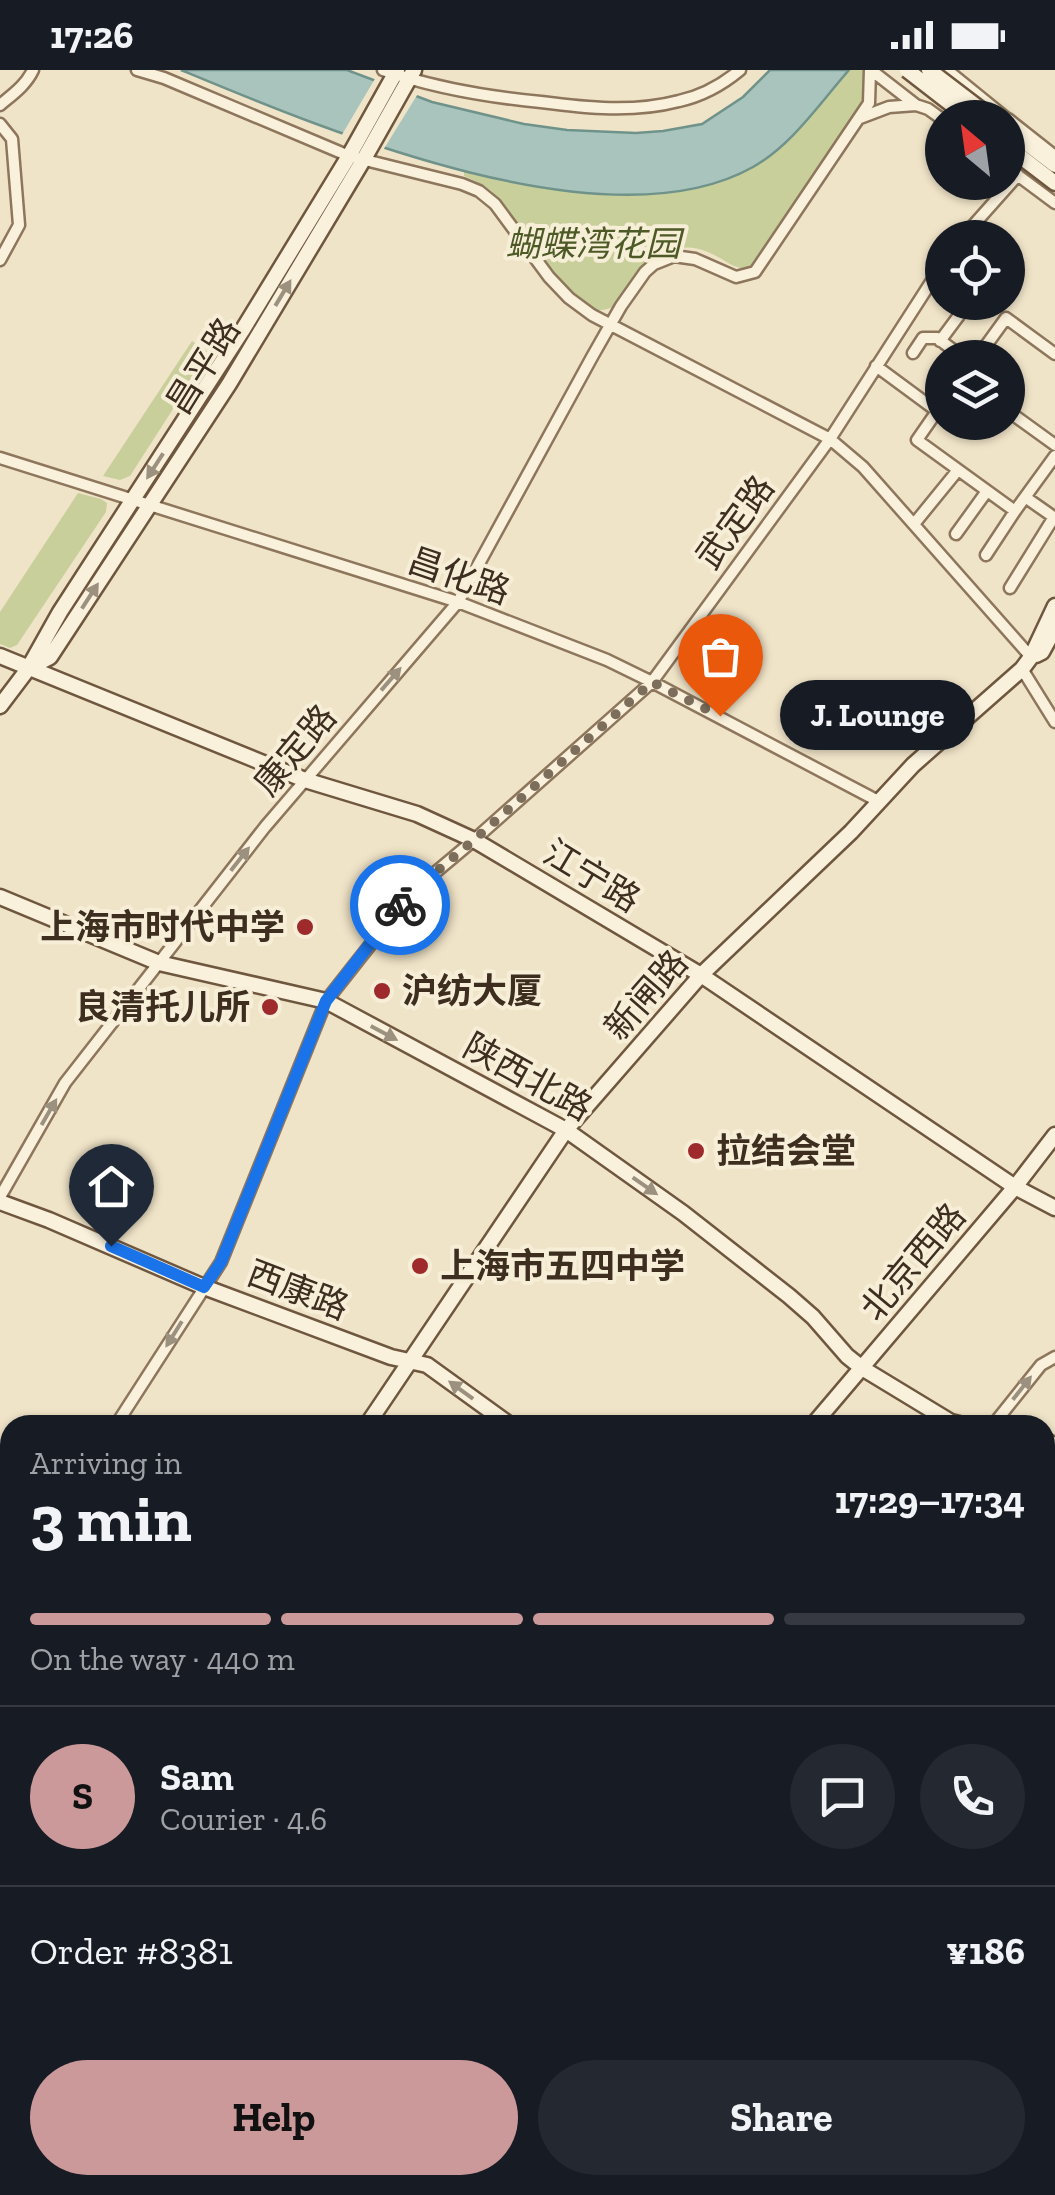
<!DOCTYPE html>
<html lang="en">
<head>
<meta charset="utf-8">
<style>
	:root { --surface:#171b24; --page:#242831; --text:#f1f3f6; --muted:#9ea1a6; --line:#363941; --accent:#cc999b }
	body { margin:0; font-family:"Zilla Slab","Noto Sans SC",serif; background:var(--page); color:var(--text); height:100vh; display:flex; flex-direction:column; font-size:38px; white-space:nowrap }
	* { box-sizing:border-box; margin:0 }
	p { font-size:32px; color:var(--muted) }
	.icon { flex:none; width:55px; height:55px; fill:none; stroke:currentColor; stroke-width:2; stroke-linecap:round; stroke-linejoin:round }
	.map { position:relative; flex:1; overflow:hidden }
	.panel { position:absolute; left:0px; top:1345px; width:1055px; height:780px; display:flex; flex-direction:column; background:var(--surface); border-radius:30px 30px 0 0; box-shadow:0 2px 8px #0004 }
	.panel>* { flex:none }
	.needle { width:65px; rotate:331deg }
	.fabs { position:absolute; left:925px; top:30px; display:grid; gap:20px }
	.fabs a { display:grid; place-items:center; width:100px; height:100px; border-radius:50%; background:var(--surface); box-shadow:0 2px 8px #0004; font-size:50px }
	.pin { position:absolute; display:grid; place-items:center; width:85px; height:85px; color:#fff; margin:-102px -42px; border-radius:50% 50% 50% 0; rotate:-45deg; box-shadow:0 0 10px #0007 }
	.pin .icon { rotate:45deg }
	.courier { position:absolute; display:grid; place-items:center; width:100px; height:100px; margin:-50px; border:8px solid #1a73e8; border-radius:50%; background:#fff; color:#222; box-shadow:0 2px 12px #0007 }
	.bubble { position:absolute; height:70px; border-radius:35px; background:var(--surface); box-shadow:0 2px 8px #0004; font-size:32px; font-weight:700; line-height:70px; text-align:center }
	.overview em { font-style:normal; font-weight:700 }
	.overview div { display:flex; flex-direction:column-reverse }
	.overview { display:flex; align-items:center; justify-content:space-between; height:170px; padding:0 30px }
	h1 { font-size:65px; font-weight:700; line-height:75px }
	.bar { display:grid; grid-template-columns:repeat(4,1fr); gap:15px 10px; align-content:center; height:120px; padding:0 30px }
	.bar i { height:12px; border-radius:8px; background:var(--line) }
	.bar .active { background:var(--accent) }
	.bar p { grid-column:span 4 }
	.line { display:flex; align-items:center; gap:25px; padding:0 30px; border-top:2px solid var(--line) }
	.line div { flex:1 }
	.round { display:grid; place-items:center; flex:none; width:105px; height:105px; border-radius:52px; background:var(--page) }
	.action { display:flex; gap:20px; margin-top:auto; padding:20px 30px }
	.action a { flex:1; height:115px; border-radius:60px; background:var(--accent); color:#111; font-size:40px; font-weight:700; line-height:115px; text-align:center }
	.action a+a { background:var(--page); color:var(--text) }
	.status { display:flex; justify-content:space-between; align-items:center; height:70px; padding:0 50px; background:var(--surface); direction:ltr }
	.status svg { height:28px; fill:currentColor }
	.map>svg:first-child { display:block }
</style>
</head>
<body>
<div class="status"><b>17:26</b><svg viewBox="0 0 49 12"><path d="M0 12V9h3v3zM5 12V6h3v6zM10 12V3h3v9zM15 12V0h3v12zM26 1h20v11H26zM47 4h2v5h-2z"/></svg></div>
<div class="map">
<svg width="1055" height="2125" viewBox="0 0 1055 2125">
	<rect width="100%" height="100%" fill="#f0e4c8"/>
	<path fill="#c9cf9b" d="M849,0H866L867,31L753,198C733,201 727,190 710,183C664,162 639,206 616,236C610,238 606,240 600,240C559,237 520,147 491,121C483,114 473,110 464,106V100C557,121 679,147 765,90C796,69 824,29 849,0Z
		M192,271L209,283L130,406L120,410L103,406Z
		M78,423L101,429L107,433L106,442L17,575L10,578L0,574V542Z"/>
	<path fill="#a9c4bc" stroke="#6f938a" stroke-width="2.5" d="M181,0H347L432,32L524,54L567,60L636,63L663,61L702,54L743,27L770,0H849C820,33 792,75 753,97C607,179 323,59 181,0Z"/>
	<path fill="#f0e4c8" d="M376,7L419,22L382,82L340,68Z"/>
	<g fill="none" stroke-linecap="round" stroke-linejoin="round">
		<g stroke="#8d765c" stroke-width="15">
			<path id="street" d="M137,0L164,8L349,86L462,114L479,121L495,134L549,207L569,228L592,245L830,369L863,397L1031,587
				M383,0C434,18 488,27 541,32C587,38 633,43 679,31C702,26 722,15 740,0
				M871,0L916,35L928,39L942,49
				M947,0L1006,48
				M0,35C13,24 26,15 33,0
				M860,48L889,37L916,35
				M1008,49L1055,86
				M0,54L12,69L19,155L0,190
				M1008,98L1055,133
				M962,168L1018,105
				M940,271L969,232
				M913,283L923,268H937L964,288
				M977,288L1006,248L1055,284
				M876,296L937,341
				M942,334L917,370L1015,441L1055,386
				M1008,341L1055,375
				M0,388L458,532L607,590L652,612L878,731
				M1025,427L1055,448
				M914,454L958,400
				M956,464L987,421
				M986,485L1015,441
				M1010,518L1054,447
				M1022,599L1055,652
				M0,1127L65,1013L265,757L458,532L592,287L621,236L645,202L654,194L674,186L695,189L736,207L755,202L869,33L870,0
				M116,1355L221,1192L326,931L412,822L474,770L652,612L830,369L942,195
				M993,1355L1041,1295L1055,1287
				M0,1464L10,1467
				M0,1532L10,1517
				M1012,2115L1023,2125
				M350,2125L359,2115
				M980,2125L989,2115"/>
		</g>
		<g stroke="#6f573f" stroke-width="19">
			<path id="secondary" d="M1008,59L1055,95
				M1008,77L1055,113
				M1036,585L1042,582L1055,558
				M0,586L305,710L417,744L474,770L701,905L1015,1117L1055,1138
				M29,598L50,587L229,314L365,87L414,0
				M0,636L28,599L60,542L242,261L349,86L397,0
				M0,827L159,893L326,931L566,1060L683,1143L789,1226L813,1247L847,1286L862,1298L951,1352L963,1355
				M0,1132L49,1150L204,1217L391,1287L427,1295L510,1355
				M367,1355L566,1060L701,905L851,762L913,695L1022,599L1031,587L1055,536
				M813,1355L1015,1117L1055,1065
				M1045,1371L1055,1375
				M0,1597L10,1600
				M1045,1616L1055,1599
				M0,1994L10,1978
				M0,2081L10,2087
				M53,2115L69,2125
				M550,2115L560,2125
				M269,2125L275,2115
				M745,2125L751,2115"/>
		</g>
		<use href="#street" stroke="#faf1dc" stroke-width="10"/>
		<use href="#secondary" stroke="#faf1dc" stroke-width="14"/>
		<g stroke="#6f573f" stroke-width="19" stroke-linecap="butt">
			<path id="secondary-bridge" d="M907,0L969,48
				M929,0L992,48"/>
		</g>
		<use href="#secondary-bridge" stroke="#faf1dc" stroke-width="14"/>
	</g>
	<defs><path id="oneway-solid" d="M-6-.8H1V-3.2L6.5 0L1 3.2V.8H-6Z" transform="scale(2.5)"/></defs>
	<g fill="#9c907e">
		<use href="#oneway-solid" transform="translate(283 223) rotate(-59)"/>
		<use href="#oneway-solid" transform="translate(155 396) rotate(123)"/>
		<use href="#oneway-solid" transform="translate(90 526) rotate(-57)"/>
		<use href="#oneway-solid" transform="translate(391 609) rotate(-49)"/>
		<use href="#oneway-solid" transform="translate(240 789) rotate(-52)"/>
		<use href="#oneway-solid" transform="translate(384 963) rotate(28)"/>
		<use href="#oneway-solid" transform="translate(49 1042) rotate(-60)"/>
		<use href="#oneway-solid" transform="translate(645 1116) rotate(35)"/>
		<use href="#oneway-solid" transform="translate(174 1264) rotate(122)"/>
		<use href="#oneway-solid" transform="translate(1022 1318) rotate(-52)"/>
		<use href="#oneway-solid" transform="translate(461 1320) rotate(-144)"/>
	</g>
	<g fill="none" stroke-linecap="round" stroke-linejoin="round">
		<path stroke="#7c6e5b" stroke-width="10" stroke-dasharray="0 18" d="M400,835L412,822L474,770L652,612L720,646"/>
		<path stroke="#1a73e8" stroke-width="12" d="M111,1176L204,1217L221,1192L326,931L400,835"/>
	</g>
	<g fill="#9e2a2b" stroke="#f7eed8" stroke-width="4">
		<circle cx="305" cy="857" r="10"/>
		<circle cx="382" cy="921" r="10"/>
		<circle cx="270" cy="937" r="10"/>
		<circle cx="696" cy="1081" r="10"/>
		<circle cx="420" cy="1196" r="10"/>
	</g>
	<g text-anchor="middle" dominant-baseline="central" stroke-width="8" stroke-linejoin="round" paint-order="stroke">
		<g font-size="35" font-style="italic" fill="#4d5a26" stroke="#f7eed8">
			<text x="593" y="174">蝴蝶湾花园</text>
		</g>
		<g font-size="35" fill="#3d2e20" stroke="#f7eed8">
			<text transform="translate(203 296) rotate(-58)">昌平路</text>
			<text transform="translate(735 452) rotate(-54)">武定路</text>
			<text transform="translate(459 506) rotate(19)">昌化路</text>
			<text transform="translate(295 680) rotate(-50)">康定路</text>
			<text transform="translate(592 806) rotate(31)">江宁路</text>
			<text transform="translate(646 925) rotate(-49)">新闸路</text>
			<text transform="translate(528 1007) rotate(29)">陕西北路</text>
			<text transform="translate(913 1192) rotate(-50)">北京西路</text>
			<text transform="translate(298 1220) rotate(21)">西康路</text>
		</g>
		<g font-size="35" font-weight="bold" fill="#3d2e20" stroke="#f7eed8" text-anchor="start">
			<text x="285" y="857" text-anchor="end">上海市时代中学</text>
			<text x="402" y="921">沪纺大厦</text>
			<text x="250" y="937" text-anchor="end">良清托儿所</text>
			<text x="716" y="1081">拉结会堂</text>
			<text x="440" y="1196">上海市五四中学</text>
		</g>
	</g>
</svg>
<div class="fabs">
<a><svg class="needle" viewBox="-14 -14 28 28"><path d="M0-13l5 13h-10z" fill="#e53935"/><path d="M0 13l5-13h-10z" fill="#9ea1a6"/></svg></a>
<a><svg class="icon" aria-label="locate" viewBox="0 0 24 24"><circle cx="12" cy="12" r="6"/><path d="M12 2v4M12 18v4M2 12h4M18 12h4"/></svg></a>
<a><svg class="icon" aria-label="layers" viewBox="0 0 24 24"><path d="M12 4l9 5-9 5-9-5zM3 14l9 5 9-5"/></svg></a>
</div>
<div class="pin" style="left:720px;top:646px;background:#ea580c"><svg class="icon" aria-label="bag" viewBox="0 0 24 24"><path d="M5 8h14l-1 12H6zM9 8a3 3 0 0 1 6 0"/></svg></div>
<div class="pin" style="left:111px;top:1176px;background:#1f2937"><svg class="icon" aria-label="home" viewBox="0 0 24 24"><path d="M3 11l9-7 9 7M6 9v11h12V9"/></svg></div>
<div class="courier" style="left:400px;top:835px"><svg class="icon" aria-label="bike" viewBox="0 0 24 24"><circle cx="6" cy="16" r="4"/><circle cx="18" cy="16" r="4"/><path d="M6 16l4-8h5l3 8M10 8l3 8H6M13 5h3"/></svg></div>
<div class="bubble" style="left:780px;top:610px;width:195px">J. Lounge</div>
<section class="panel">
<div class="overview"><div><h1>3 min</h1><p>Arriving in</p></div><em>17:29–17:34</em></div>
<div class="bar"><i class="active"></i><i class="active"></i><i class="active"></i><i></i><p>On the way · 440 m</p></div>
<div class="line" style="height:180px"><b class="round" style="background:var(--accent);color:#111">S</b><div><b>Sam</b><p>Courier · 4.6</p></div><a class="round"><svg class="icon" aria-label="chat" viewBox="0 0 24 24"><path d="M4 5h16v11H9l-5 4z"/></svg></a><a class="round"><svg class="icon" aria-label="phone" viewBox="0 0 24 24"><path d="M5 4h4l2 5-3 2q2 4 5 5l2-3 5 2v4C11 20 4 13 5 4z"/></svg></a></div>
<div class="line" style="height:130px"><div>Order #8381</div><b>¥186</b></div>
<div class="action"><a>Help</a><a>Share</a></div>
</section>
</div>
</body>
</html>
